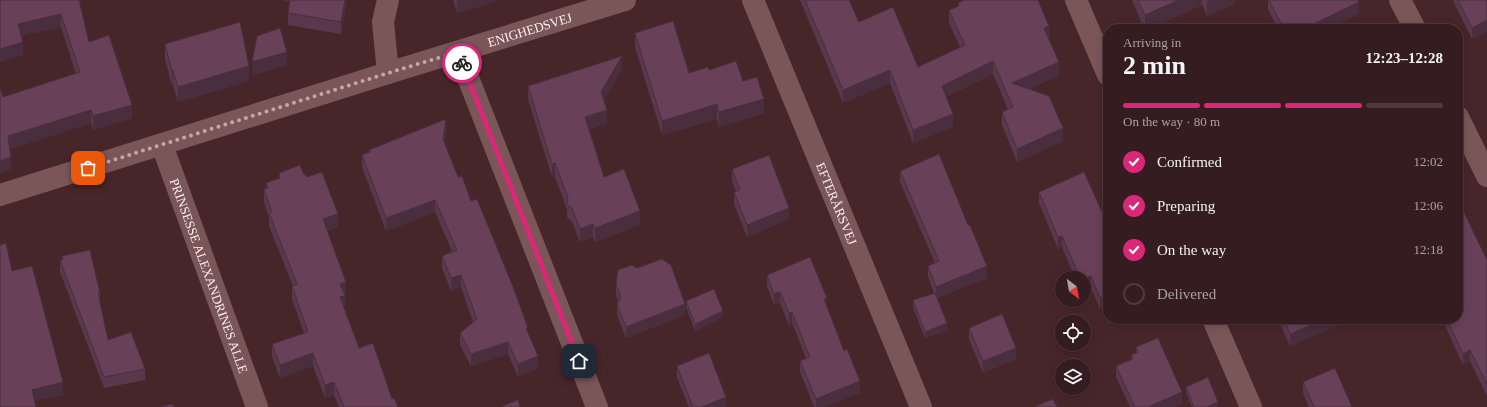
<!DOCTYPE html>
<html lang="en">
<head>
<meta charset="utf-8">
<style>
	:root { --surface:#351c20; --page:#40292d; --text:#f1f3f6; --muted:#aaa1a5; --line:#4f3a3e; --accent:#db2777 }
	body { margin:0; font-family:Georgia,serif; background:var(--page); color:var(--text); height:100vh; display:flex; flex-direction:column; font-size:15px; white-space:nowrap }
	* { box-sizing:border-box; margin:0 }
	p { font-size:13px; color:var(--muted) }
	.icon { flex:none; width:22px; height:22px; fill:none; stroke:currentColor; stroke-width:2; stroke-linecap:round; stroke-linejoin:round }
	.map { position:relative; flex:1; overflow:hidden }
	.panel { position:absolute; left:1103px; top:24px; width:360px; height:300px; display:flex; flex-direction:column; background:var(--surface); border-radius:16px; box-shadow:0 2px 10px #0003,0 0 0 1px var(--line) }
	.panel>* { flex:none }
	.needle { width:26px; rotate:149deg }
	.fabs { position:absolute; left:1055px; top:271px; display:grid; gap:8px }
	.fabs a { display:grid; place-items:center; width:36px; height:36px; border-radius:50%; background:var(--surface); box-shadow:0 2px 10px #0003,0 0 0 1px var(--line); font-size:20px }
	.pin { position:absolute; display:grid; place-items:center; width:34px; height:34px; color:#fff; margin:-17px; border-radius:8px; box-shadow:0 2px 6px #0006 }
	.courier { position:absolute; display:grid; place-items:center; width:40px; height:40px; margin:-20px; border:3px solid #db2777; border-radius:50%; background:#fff; color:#222; box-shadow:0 1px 5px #0007 }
	.overview em { font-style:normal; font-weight:700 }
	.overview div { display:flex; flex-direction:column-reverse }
	.overview { display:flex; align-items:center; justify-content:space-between; height:68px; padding:0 20px }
	h1 { font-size:26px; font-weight:700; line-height:30px }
	.bar { display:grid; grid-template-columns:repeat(4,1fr); gap:6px 4px; align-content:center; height:48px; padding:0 20px }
	.bar i { height:5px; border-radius:3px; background:var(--line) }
	.bar .on { background:var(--accent) }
	.bar p { grid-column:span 4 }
	ol { padding:0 20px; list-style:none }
	li { display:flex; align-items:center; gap:12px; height:44px }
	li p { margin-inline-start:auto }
	li .icon { padding:4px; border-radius:50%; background:var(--accent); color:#fff; stroke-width:4 }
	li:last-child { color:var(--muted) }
	li i { width:22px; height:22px; border:2px solid var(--line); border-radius:50% }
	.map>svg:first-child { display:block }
</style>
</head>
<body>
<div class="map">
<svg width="1487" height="407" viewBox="0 0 1487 407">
	<rect width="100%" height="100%" fill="#47262a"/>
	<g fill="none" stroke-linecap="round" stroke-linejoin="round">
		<g stroke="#7a5659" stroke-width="22">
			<path id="s1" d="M753,0L921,407"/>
			<path d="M1076,0L1108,75"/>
			<path d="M1400,0L1415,29"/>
			<path d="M458,52L597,407"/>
			<path d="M388,73L383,22L388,0"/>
			<path d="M1458,117L1487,176"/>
			<path id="s2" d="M162,145L257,407"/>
			<path id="s3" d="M0,195L388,73L625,0"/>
			<path d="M1213,319L1251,407"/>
		</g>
	</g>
	<path fill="#59384d" d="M0,0H79L89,42L132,118L93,130L91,123L10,149L11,170L3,97L76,74L61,27L21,36L23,55Z
		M282,0H347L341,34L288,25V13L290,1Z
		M453,0H500L457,13Z
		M800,0H849L859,22L918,67L960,47L949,23V10L958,6V3L1049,39L1059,75L1029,89L1063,141L1017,162L1002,125V112L1008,109L993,74L946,97L953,127L913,143L890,83L843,103Z
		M1132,0H1235V4L1207,16L1202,5L1148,29H1144Z
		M1268,0H1358L1359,13L1327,29H1278L1268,9Z
		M1454,0H1487L1472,39L1454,3Z
		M635,33L689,73L709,70L743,81L764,113L719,127L717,119L662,135L635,47Z
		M165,44L249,81L178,102L173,85L172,86L165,59Z
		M622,69L604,100L607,123L589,129L604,177L640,225L595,242L593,237L580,242L572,222L567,217V209L555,177H552L528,99V86Z
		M446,132L444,143L458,177L471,201L528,333L538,368L518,377L508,354L471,366L460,345V333L473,322L461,287L451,291L442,268V256L452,251L435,212L386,231L362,167V155L369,152V150Z
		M732,169L789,219L747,237L734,204V192H736L732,181Z
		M900,171L987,278L937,298L947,330L925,338L913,307V300L934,293L928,277V266L935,263L900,182Z
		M279,173L304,175L307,177L338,227L327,231L346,295H345L344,309L359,348L398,407H339L334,395L325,398L313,366L280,378L272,357V344L304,333L292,299V286H293L269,226V217L264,202V189H266V183L279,178Z
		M1039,192L1108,225V319H1119L1109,323L1103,307L1100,309L1091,288L1084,290V278H1075L1062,247L1058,249L1039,203Z
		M62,256L100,293V304L108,340L145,369V380L104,388L60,272V260H62Z
		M1487,260V396L1470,361L1463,365L1442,319H1458Z
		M767,275L827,306L860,393L825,407H814L800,372V361L806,358L792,323L789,325L780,303L774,305L767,286Z
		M616,284L685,315L626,338L617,315V304L618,301L616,296Z
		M686,301L723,317L695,331L686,307Z
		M1278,319H1340V324L1290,346Z
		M969,328L1016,359L983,373L969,339Z
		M1136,347L1182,404L1174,407H1130L1116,377V366L1131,360V355L1136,353Z
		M677,366L726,407H689L677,378Z
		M1303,382L1352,407H1309L1303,393Z
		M1186,387L1218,407H1192L1186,393Z"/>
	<path fill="#492e3e" d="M345,0H347L341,34V22Z
		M463,0H500L457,13V2Z
		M1179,0H1202V5L1148,29H1145V15Z
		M1210,0H1235V4L1207,16V1Z
		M1359,2V13L1327,29H1303Z
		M61,14V27L18,37V24Z
		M1487,20V32L1472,39V28Z
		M1049,26V39L1044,28Z
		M23,42V55L0,62V49Z
		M287,52V65L252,76V62Z
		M622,56V69L601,105V92Z
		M993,61V74L942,99V86Z
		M1059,62V75L1012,96V83Z
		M249,66V81L178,102V87Z
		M173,70V85L172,86V71Z
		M890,70V83L843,103V90Z
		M764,99V113L719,127V112Z
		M717,104V119L662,135V121Z
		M132,105V118L93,130V116Z
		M91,110V123L8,150V136Z
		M607,110V123L585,130V117Z
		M953,114V127L913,143V130Z
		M446,119V132L443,152V139Z
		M1063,128V141L1017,162V149Z
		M11,157V170L0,174V161Z
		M555,163V177H552V164Z
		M435,200V212L386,231V218Z
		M789,208V219L747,237V225Z
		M640,211V225L595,242V228Z
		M338,214V227L323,232V219Z
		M593,224V237L580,242V229Z
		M1062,236V247L1058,249V237Z
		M987,266V278L936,298V287Z
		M461,275V287L451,291V278Z
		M1091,276V288L1084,290V279Z
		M346,282V295L340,297V284Z
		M780,292V303L774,305V294Z
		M345,296V308L340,297Z
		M1103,296V307L1100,309V298Z
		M827,298V310L824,299Z
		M685,304V315L626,338V327Z
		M723,311V317L695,331V324Z
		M792,312V323L789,325V313Z
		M1109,319H1119L1109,323Z
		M1325,319H1340V324L1290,346V334Z
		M947,323V330L925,338V332Z
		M508,342V354L471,366V354Z
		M1016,348V359L983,373V361Z
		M1470,350V361L1463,365V354Z
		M313,353V366L280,378V365Z
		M538,356V368L518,377V364Z
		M860,381V393L825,407H816V399Z
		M63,382V395L32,402V390Z
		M334,382V395L325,398V385Z
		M1182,392V404L1174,407H1148Z
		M726,397V407H702Z
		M1218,402V407H1207Z"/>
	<path fill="#684159" stroke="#492e3e" d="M0,0H79L89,42L109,35L132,105L93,116L91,110L8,136L11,157L0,161V87L3,97L80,72L61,14L18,24L23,42L0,49Z
		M290,0H345L341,22L288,13Z
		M456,0H463L457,2Z
		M805,0H849L859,22L893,7L918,67L965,45L949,10L959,6L958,3L964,0H1038L1049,26L1044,28L1059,62L1012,83L1049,96L1063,128L1017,149L1002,112L1013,107L993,61L942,86L953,114L913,130L890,70L843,90Z
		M1138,0H1179L1145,15Z
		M1269,0H1358L1359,2L1303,29H1284Z
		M1458,0H1487V20L1472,28Z
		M673,21L689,73L708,67L709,70L736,61L743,81L757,77L764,99L719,112L717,104L662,121L635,33Z
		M240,22L249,66L178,87L173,70L172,71L165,44Z
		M280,28L287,52L252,62L257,36Z
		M622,56L601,92L607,110L585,117L604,177L624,169L640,211L595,228L593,224L580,229L572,208L567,204L568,197L555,163L552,164L528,86Z
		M446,119L443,139L458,177L462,176L471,201L477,199L514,289L528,328H526L538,356L518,364L508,342L471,354L460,333L477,319L461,275L451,278L442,256L457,250L435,200L386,218L362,155L370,152L369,150Z
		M939,154L968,225H970L987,266L936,287L928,266L939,261L900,171Z
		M769,155L789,208L747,225L734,192L740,190L732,169Z
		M300,165L304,175H306L307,177L322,172L338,214L323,219L346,282L340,284L345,296L340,297L359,348L373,343L392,399L394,398L398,407H344L334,382L325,385L313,353L280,365L272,344L308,332L292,286L297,284L269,213L272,212L264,189L268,188L266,183L280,178L279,173Z
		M1084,172L1108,225V308L1103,296L1100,298L1091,276L1084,279V278H1080L1062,236L1058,237L1039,192Z
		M1463,210L1487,260V384L1470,350L1463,354L1447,319H1458V212Z
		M6,243L12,271L32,266L63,382L32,390L36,407H0V245Z
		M90,250L100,293H98L108,340L131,332L145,369L104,377L60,260H63L62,256Z
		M810,257L827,298L824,299L844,351L847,349L860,381L816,399L800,361L810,357L792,312L789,313L780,292L774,294L767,275Z
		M662,259L671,265L685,304L626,327L617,304L621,297L616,284L618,270L632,265L637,268Z
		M714,289L723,311L695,324L686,301Z
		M935,293L947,323L925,332L913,300Z
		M1002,314L1016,348L983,361L969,328Z
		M1284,319H1325L1290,334Z
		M1158,338L1182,392L1148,407H1135L1116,366L1133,359L1131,355L1138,352L1136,347Z
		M709,353L726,397L702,407H693L677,366Z
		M1335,368L1352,407H1314L1303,382Z
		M1208,377L1218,402L1207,407H1194L1186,387Z
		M1053,399L1057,407H1034Z
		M518,400L520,407H500Z
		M173,404L174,407H158Z"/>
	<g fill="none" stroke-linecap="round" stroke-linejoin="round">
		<path stroke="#bda9ab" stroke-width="4" stroke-dasharray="0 7.2" d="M88,168L388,73L458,52L462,63"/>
		<path stroke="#db2777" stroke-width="5" d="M462,63L579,361"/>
	</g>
	<g text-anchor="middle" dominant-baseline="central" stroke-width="3" stroke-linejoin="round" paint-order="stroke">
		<g font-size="13" fill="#fdeff0" stroke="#231416">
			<text stroke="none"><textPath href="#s3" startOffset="555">ENIGHEDSVEJ</textPath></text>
			<text stroke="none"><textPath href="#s1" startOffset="220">EFTERÅRSVEJ</textPath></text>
			<text stroke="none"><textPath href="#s2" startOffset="139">PRINSESSE ALEXANDRINES ALLE</textPath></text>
		</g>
	</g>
</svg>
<div class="fabs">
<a><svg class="needle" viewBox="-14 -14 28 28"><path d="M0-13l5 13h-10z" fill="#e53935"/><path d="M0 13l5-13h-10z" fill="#aaa1a5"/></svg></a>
<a><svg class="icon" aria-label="locate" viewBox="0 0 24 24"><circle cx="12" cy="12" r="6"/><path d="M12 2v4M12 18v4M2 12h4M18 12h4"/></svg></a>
<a><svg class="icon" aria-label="layers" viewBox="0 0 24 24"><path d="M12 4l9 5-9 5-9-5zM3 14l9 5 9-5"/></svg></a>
</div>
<div class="pin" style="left:88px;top:168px;background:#ea580c"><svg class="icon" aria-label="bag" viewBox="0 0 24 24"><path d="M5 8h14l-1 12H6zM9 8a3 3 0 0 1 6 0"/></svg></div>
<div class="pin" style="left:579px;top:361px;background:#1f2937"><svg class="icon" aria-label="home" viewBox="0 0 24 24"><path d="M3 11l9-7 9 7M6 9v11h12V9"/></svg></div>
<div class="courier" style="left:462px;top:63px"><svg class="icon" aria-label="bike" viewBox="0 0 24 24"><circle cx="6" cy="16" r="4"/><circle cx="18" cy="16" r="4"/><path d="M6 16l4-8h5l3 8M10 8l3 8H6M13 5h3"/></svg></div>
<section class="panel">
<div class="overview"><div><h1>2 min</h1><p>Arriving in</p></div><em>12:23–12:28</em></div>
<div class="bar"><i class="on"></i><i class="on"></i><i class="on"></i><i></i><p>On the way · 80 m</p></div>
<ol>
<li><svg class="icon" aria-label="check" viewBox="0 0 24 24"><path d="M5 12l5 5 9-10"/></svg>Confirmed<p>12:02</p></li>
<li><svg class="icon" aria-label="check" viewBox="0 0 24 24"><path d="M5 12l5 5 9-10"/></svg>Preparing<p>12:06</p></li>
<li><svg class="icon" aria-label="check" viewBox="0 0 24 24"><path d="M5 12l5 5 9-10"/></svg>On the way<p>12:18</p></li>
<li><i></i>Delivered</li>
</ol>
</section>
</div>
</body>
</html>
